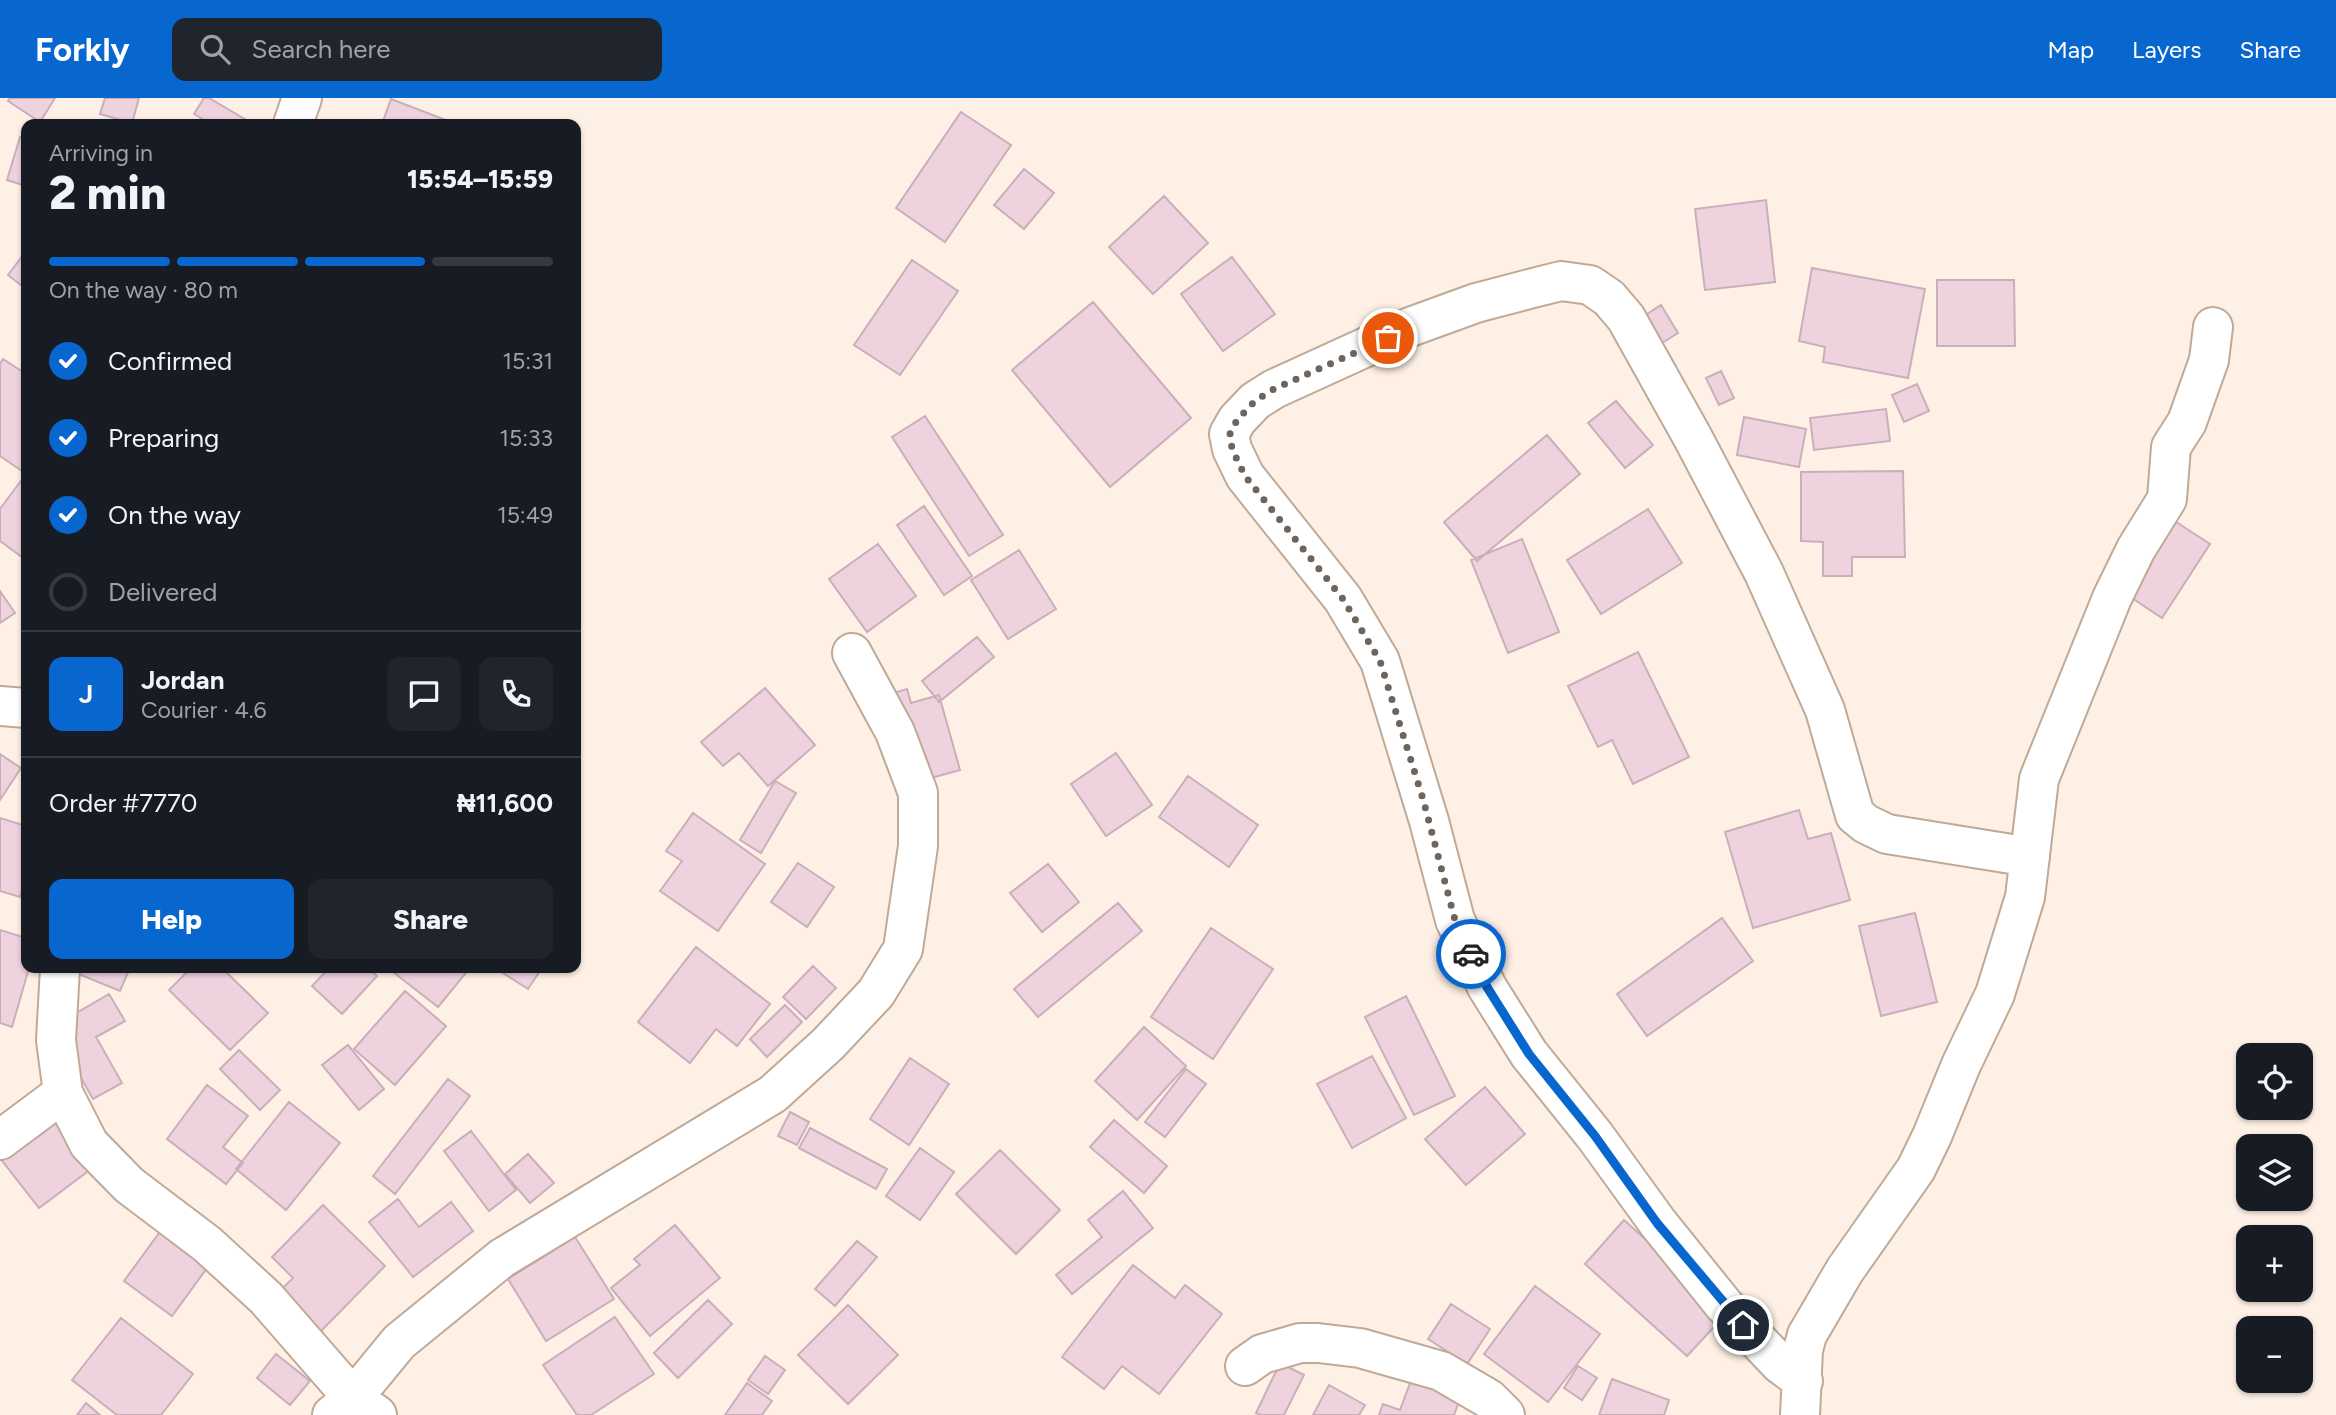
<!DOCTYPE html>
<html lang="en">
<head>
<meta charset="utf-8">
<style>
	:root { --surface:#171b24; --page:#20242c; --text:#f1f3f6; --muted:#9ea1a6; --line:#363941; --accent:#0867cf }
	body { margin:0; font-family:Figtree,sans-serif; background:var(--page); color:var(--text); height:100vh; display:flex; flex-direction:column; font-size:26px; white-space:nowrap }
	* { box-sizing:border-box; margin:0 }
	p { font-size:23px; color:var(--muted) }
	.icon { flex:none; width:38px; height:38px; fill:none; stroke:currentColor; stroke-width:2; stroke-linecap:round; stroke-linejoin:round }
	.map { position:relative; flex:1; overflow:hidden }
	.sheet { position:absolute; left:21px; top:21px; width:560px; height:854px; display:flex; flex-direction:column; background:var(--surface); border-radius:14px; box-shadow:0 2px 5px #0004 }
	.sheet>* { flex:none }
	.controls { position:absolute; left:2236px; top:945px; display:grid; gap:14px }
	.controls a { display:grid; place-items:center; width:77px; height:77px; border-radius:14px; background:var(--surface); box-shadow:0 2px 5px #0004; font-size:35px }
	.pin { position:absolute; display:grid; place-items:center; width:60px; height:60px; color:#fff; margin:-30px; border:4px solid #fff; border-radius:50%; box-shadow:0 2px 7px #0007 }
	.courier { position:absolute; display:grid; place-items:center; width:70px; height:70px; margin:-35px; border:5px solid #0867cf; border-radius:50%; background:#fff; color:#222; box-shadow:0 2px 9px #0007 }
	.overview em { font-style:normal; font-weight:800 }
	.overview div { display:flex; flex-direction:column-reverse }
	.overview { display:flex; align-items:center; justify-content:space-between; height:119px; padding:0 28px }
	h1 { font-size:46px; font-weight:800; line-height:52px }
	.bar { display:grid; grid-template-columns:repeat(4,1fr); gap:10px 7px; align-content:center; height:84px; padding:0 28px }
	.bar i { height:9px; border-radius:5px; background:var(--line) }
	.bar .on { background:var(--accent) }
	.bar p { grid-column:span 4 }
	.line { display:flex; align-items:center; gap:18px; padding:0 28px; border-top:2px solid var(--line) }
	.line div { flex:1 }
	.round { display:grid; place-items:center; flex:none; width:74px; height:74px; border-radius:14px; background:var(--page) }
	ol { padding:0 28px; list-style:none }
	li { display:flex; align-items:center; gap:21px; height:77px }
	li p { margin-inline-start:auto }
	li .icon { padding:7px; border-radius:50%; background:var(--accent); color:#fff; stroke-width:4 }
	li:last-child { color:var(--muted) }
	li i { width:38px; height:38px; border:4px solid var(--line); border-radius:50% }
	.primary-button { display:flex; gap:14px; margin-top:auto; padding:14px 28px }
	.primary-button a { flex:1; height:80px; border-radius:14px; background:var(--accent); color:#fff; font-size:28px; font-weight:800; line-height:80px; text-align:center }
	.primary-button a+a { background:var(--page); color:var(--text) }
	header { display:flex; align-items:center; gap:42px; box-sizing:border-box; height:98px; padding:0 35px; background:var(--accent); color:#fff }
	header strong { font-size:33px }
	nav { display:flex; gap:38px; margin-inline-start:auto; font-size:24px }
	.search { width:490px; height:63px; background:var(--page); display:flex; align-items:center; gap:18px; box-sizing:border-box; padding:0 24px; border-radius:14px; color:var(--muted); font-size:26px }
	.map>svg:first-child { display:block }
</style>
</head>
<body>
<header>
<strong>Forkly</strong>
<div class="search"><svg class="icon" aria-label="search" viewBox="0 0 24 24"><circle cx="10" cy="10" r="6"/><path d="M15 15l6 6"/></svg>Search here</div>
<nav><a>Map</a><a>Layers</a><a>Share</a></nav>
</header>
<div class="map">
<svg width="2336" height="1317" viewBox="0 0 2336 1317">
	<rect width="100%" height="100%" fill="#fef0e5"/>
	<path fill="#eed3df" stroke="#caafbb" stroke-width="2" d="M10,0H55L40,24L8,3Z
		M105,0H139L132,25L100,16Z
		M204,0H209L253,26H211L194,16Z
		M391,1L456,26H382Z
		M961,14L1011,47L945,144L896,110Z
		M20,39L26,41V88L7,82Z
		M1024,71L1054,95L1024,131L994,107Z
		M1164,98L1208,145L1153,196L1109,149Z
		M1766,102L1775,184L1705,192L1695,111Z
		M26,153V191L8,177Z
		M1232,159L1275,216L1223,253L1181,196Z
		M912,162L958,193L900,277L854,247Z
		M1812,170L1925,191L1908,280L1823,264L1825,249L1799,243Z
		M1937,182H2014L2015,248H1937Z
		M1093,204L1191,320L1110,389L1012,272Z
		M1661,207L1678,235L1659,247L1641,220Z
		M3,261L26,276V368L22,373L0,358V266Z
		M1721,273L1734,300L1719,307L1706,280Z
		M1917,286L1929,313L1904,324L1892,297Z
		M1616,303L1653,347L1625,370L1588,325Z
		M1886,311L1890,343L1814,352L1810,320Z
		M925,318L1003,437L969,458L892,339Z
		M1744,319L1806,331L1799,369L1737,357Z
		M1547,337L1580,376L1477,463L1444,424Z
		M1903,373L1905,459H1852V478H1823V444L1801,443V374Z
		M23,380L26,382V462L0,443V411Z
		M924,408L972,478L944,497L897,427Z
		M1648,411L1682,465L1601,516L1567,462Z
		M2167,418L2210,446L2162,520L2120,492Z
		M1522,441L1559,534L1508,555L1471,462Z
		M878,446L916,498L867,534L829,481Z
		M1019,452L1056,511L1008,541L971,482Z
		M0,493L15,515L0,525Z
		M977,539L994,559L939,604L922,583Z
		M1638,554L1689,659L1633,686L1612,642L1598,649L1568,588Z
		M765,590L815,647L768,688L739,655L723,668L701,644Z
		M907,591L911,605L939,597L960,672L931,680L877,600Z
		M1116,655L1152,707L1106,738L1071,686Z
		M0,656L21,670L0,702Z
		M1188,678L1258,727L1229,769L1159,719Z
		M775,683L796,695L761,755L740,742Z
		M1799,712L1808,741L1831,735L1850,802L1753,830L1725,734Z
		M693,715L765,766L718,833L660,793L682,763L666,753Z
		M0,720L26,728V777L20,799L0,793Z
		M798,765L834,789L807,829L771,804Z
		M1048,766L1079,804L1042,834L1010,795Z
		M1118,805L1142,833L1038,919L1014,891Z
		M1915,815L1937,904L1881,918L1859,828Z
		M1722,820L1753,863L1647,938L1617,896Z
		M1211,830L1273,871L1213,961L1151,919Z
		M0,832L26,840V870H29L12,929L0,925Z
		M696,849L770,906L737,948L716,931L690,965L638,924Z
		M813,868L836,890L806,921L783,899Z
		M64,870H130L120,893Z
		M191,870H222L268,915L230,952L169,892Z
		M329,870H368L377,878L342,916L312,888Z
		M388,870H470L438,909Z
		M495,870H542L528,891Z
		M405,893L446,928L395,987L354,951Z
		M109,896L125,923L96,939L122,985L93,1001L52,929Z
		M1406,898L1455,998L1414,1017L1365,919Z
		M785,907L802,924L767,959L750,941Z
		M1144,929L1186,968L1137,1022L1095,983Z
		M348,947L384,991L359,1012L322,967Z
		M239,952L280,992L260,1012L220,971Z
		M1372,958L1406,1020L1352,1050L1317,986Z
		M910,960L949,986L909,1047L870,1021Z
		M1186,971L1206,986L1165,1039L1145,1024Z
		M448,981L470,998L395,1096L373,1078Z
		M207,987L248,1018L223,1049L243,1065L226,1086L167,1041Z
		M1485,989L1525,1036L1466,1087L1425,1041Z
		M289,1004L340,1045L286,1112L236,1071Z
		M790,1014L809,1024L797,1047L778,1038Z
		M50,1017L91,1071L39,1110L0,1060Z
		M1114,1022L1167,1068L1144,1095L1090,1049Z
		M810,1030L887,1071L876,1091L799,1050Z
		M471,1033L516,1092L489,1113L444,1053Z
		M920,1050L954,1074L920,1122L886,1098Z
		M1000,1052L1060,1112L1016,1156L956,1096Z
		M528,1056L554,1085L530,1105L505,1076Z
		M1123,1093L1153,1130L1072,1196L1056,1177L1102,1139L1088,1122Z
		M398,1101L419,1129L451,1104L473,1133L413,1179L369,1124Z
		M323,1107L385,1168L319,1235L278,1195L293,1180L272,1159Z
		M1624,1122L1727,1215L1687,1258L1585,1166Z
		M675,1127L720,1180L650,1238L611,1190L640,1167L634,1161Z
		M162,1131L210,1166L172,1218L124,1183Z
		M575,1139L614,1201L546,1243L508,1181Z
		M857,1143L877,1159L835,1208L815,1191Z
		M1133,1167L1175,1200L1185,1187L1222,1216L1159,1296L1122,1268L1104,1291L1062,1259Z
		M1535,1188L1600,1236L1548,1304L1484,1256Z
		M708,1202L732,1226L678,1280L654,1255Z
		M1451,1206L1490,1231L1467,1266L1428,1241Z
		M848,1207L898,1257L848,1306L798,1257Z
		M615,1219L654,1276L591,1317H577L543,1267Z
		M121,1220L193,1276L161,1317H117L72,1282Z
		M276,1256L310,1283L290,1307L257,1280Z
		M765,1258L785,1272L768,1296L748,1282Z
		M1280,1265L1304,1277L1284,1317H1261L1256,1315Z
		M1578,1268L1597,1280L1582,1302L1564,1290Z
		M1416,1269L1465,1287L1454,1317H1379L1383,1306L1400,1312Z
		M1612,1281L1669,1302L1664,1317H1599Z
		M747,1285L772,1303L762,1317H725Z
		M1329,1287L1365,1307L1359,1317H1313Z
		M86,1305L100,1317H77Z"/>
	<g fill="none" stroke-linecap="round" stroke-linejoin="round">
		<g stroke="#bfaa98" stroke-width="42">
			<path id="minor" d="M293,26L302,0
				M0,608L26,610
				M60,870L56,942L63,995L89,1046L129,1087L207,1146L266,1200L353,1300L377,1317
				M0,1042L63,995
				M1245,1268L1262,1256L1300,1245H1318L1360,1250L1441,1273L1489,1301L1505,1317
				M1803,1283L1780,1266L1724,1207L1658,1125L1595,1038L1529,956L1487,889L1455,822L1429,723L1380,563L1343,501L1245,378L1232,351L1229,336L1237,322L1255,303L1274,291L1410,229L1476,205L1533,190L1561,183L1590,187L1609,200L1626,220L1693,340L1764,475L1825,612L1855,717L1866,726L1887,736L2030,759
				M332,1317L353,1300L399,1244L502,1160L773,996L828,946L876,895L903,851L918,748V695L895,634L852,555
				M1800,1317L1803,1252L1807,1237L1845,1172L1916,1071L1932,1038L1961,967L1995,896L2025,799L2039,681L2112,500L2136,451L2167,401L2171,349L2187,324L2209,262L2213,229"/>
		</g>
		<use href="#minor" stroke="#fff" stroke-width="38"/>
	</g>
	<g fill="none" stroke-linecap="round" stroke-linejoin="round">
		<path stroke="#6e645b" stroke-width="7" stroke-dasharray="0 12.6" d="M1388,240L1274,291L1255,303L1237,322L1230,336L1232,351L1245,378L1343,501L1380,563L1423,701L1455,822L1471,856"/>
		<path stroke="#0867cf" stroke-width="9" d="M1471,856L1487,889L1529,956L1595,1038L1657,1125L1743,1227"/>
	</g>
</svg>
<div class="controls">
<a><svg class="icon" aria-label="locate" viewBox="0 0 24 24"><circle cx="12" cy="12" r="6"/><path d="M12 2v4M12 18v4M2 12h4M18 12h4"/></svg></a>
<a><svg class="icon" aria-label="layers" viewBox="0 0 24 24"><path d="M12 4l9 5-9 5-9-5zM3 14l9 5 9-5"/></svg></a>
<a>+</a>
<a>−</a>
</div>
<div class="pin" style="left:1388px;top:240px;background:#ea580c"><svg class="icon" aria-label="bag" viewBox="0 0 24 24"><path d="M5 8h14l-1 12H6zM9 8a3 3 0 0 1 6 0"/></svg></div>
<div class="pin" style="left:1743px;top:1227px;background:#1f2937"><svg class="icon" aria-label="home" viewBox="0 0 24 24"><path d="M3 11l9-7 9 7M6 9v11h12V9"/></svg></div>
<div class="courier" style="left:1471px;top:856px"><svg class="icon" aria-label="car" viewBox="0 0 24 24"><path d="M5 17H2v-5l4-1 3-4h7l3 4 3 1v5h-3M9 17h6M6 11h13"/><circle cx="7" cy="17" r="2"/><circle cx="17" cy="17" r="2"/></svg></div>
<section class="sheet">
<div class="overview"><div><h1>2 min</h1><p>Arriving in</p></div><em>15:54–15:59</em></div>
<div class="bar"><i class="on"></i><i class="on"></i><i class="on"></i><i></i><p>On the way · 80 m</p></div>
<ol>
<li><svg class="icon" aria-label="check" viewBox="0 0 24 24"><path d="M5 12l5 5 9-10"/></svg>Confirmed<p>15:31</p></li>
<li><svg class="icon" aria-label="check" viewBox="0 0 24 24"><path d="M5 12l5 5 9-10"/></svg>Preparing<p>15:33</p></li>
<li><svg class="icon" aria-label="check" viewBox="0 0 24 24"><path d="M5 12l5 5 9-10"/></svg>On the way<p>15:49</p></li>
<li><i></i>Delivered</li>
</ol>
<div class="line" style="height:126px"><b class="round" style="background:var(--accent);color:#fff">J</b><div><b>Jordan</b><p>Courier · 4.6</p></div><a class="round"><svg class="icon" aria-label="chat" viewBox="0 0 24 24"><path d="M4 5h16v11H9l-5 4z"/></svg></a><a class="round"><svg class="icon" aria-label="phone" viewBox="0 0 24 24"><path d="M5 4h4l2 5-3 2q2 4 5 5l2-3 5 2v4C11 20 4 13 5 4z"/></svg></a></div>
<div class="line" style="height:91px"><div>Order #7770</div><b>₦11,600</b></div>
<div class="primary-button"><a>Help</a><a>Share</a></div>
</section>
</div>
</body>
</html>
